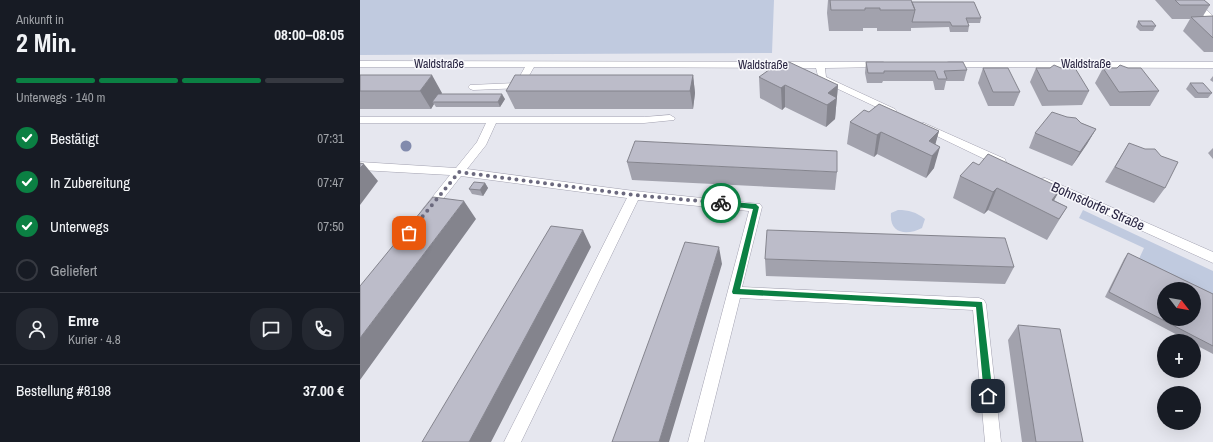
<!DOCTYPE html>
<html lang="de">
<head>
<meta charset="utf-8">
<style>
	:root { --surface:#171b24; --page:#242831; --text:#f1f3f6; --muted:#9ea1a6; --line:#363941; --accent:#0b8043 }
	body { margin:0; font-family:"Archivo Narrow",sans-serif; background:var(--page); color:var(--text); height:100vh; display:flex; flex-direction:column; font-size:15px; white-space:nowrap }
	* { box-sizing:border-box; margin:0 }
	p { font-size:13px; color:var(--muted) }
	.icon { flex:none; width:22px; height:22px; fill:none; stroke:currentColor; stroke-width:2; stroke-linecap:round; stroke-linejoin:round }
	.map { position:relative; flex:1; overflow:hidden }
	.sheet { display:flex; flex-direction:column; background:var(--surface); width:360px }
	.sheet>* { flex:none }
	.needle { width:26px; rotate:121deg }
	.controls { position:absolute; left:797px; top:282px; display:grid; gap:8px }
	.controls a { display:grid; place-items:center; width:44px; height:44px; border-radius:50%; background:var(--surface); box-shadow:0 4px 16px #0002; font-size:20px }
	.pin { position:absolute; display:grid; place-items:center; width:34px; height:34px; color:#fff; margin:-17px; border-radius:8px; box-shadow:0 2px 6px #0006 }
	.courier { position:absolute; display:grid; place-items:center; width:40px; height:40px; margin:-20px; border:3px solid #0b8043; border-radius:50%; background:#fff; color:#222; box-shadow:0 1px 5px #0007 }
	.headline em { font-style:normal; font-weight:800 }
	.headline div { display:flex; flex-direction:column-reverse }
	.headline { display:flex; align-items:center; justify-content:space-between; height:68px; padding:0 16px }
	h1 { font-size:26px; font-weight:800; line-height:30px }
	.bar { display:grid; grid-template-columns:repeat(4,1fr); gap:6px 4px; align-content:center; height:48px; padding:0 16px }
	.bar i { height:5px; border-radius:3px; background:var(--line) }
	.bar .current { background:var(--accent) }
	.bar p { grid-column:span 4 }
	.line { display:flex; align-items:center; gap:10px; padding:0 16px; border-top:1px solid var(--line) }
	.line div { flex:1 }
	.round { display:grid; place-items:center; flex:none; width:42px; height:42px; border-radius:16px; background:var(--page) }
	ol { padding:0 16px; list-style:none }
	li { display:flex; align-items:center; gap:12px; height:44px }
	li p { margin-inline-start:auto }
	li .icon { padding:4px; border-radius:50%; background:var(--accent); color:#fff; stroke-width:4 }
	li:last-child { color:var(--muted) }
	li i { width:22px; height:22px; border:2px solid var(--line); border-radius:50% }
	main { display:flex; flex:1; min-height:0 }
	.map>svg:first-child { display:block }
</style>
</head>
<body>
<main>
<section class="sheet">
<div class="headline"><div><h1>2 Min.</h1><p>Ankunft in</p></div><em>08:00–08:05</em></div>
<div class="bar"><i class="current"></i><i class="current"></i><i class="current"></i><i></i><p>Unterwegs · 140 m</p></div>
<ol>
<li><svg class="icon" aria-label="check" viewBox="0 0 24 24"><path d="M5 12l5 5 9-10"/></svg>Bestätigt<p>07:31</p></li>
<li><svg class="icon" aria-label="check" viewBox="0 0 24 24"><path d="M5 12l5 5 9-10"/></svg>In Zubereitung<p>07:47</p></li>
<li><svg class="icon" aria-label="check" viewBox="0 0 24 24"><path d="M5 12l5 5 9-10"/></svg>Unterwegs<p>07:50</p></li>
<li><i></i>Geliefert</li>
</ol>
<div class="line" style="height:72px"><a class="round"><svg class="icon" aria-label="person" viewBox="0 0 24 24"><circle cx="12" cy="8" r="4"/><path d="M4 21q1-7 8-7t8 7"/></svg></a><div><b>Emre</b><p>Kurier · 4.8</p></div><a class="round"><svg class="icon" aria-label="chat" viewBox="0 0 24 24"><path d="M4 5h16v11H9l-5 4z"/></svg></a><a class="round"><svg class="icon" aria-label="phone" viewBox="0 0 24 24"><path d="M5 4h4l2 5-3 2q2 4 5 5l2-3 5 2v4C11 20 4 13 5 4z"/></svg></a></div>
<div class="line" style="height:52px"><div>Bestellung #8198</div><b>37.00 €</b></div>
</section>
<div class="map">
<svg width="853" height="442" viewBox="0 0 853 442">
	<rect width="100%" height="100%" fill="#e6e7ef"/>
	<path fill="#c0cadf" d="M0,0H414L412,53L0,55Z
		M538,210C549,210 556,212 565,219L562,228C547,236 529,234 531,213Z
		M723,210L853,271V298L778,261L784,248L719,218Z"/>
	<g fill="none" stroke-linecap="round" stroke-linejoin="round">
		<g stroke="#a2a1b0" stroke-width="1">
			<path id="minor" d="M828,0H836L853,16V22H850Z
				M0,61L523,62L526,63L527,65L526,67L465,68L466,77L535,109L537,111L535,113H529L459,80L456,68L174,67L162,88L113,90L110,89L108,87L110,85L156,83L165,67H0Z
				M589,62H853V68L586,67L585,65L586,63Z
				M310,115L315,118L314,120L284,123H136L126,145L107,169L274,191L400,204L402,207L382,287L619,298L624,300L626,304L641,442H625L613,310L380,298L344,442H328L389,211L278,200L161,442H144L267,198L101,176L72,213L68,214L64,213L62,210L90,175L0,170V162L96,168L117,142L126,123H0V117H284Z
				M564,123L645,159L646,162L645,165H637L560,128L559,126L560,124Z
				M685,178L853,252V263L681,185L679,182L681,179Z"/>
		</g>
		<use href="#minor" fill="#fff" fill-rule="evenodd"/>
	</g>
	<circle fill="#828bad" cx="46" cy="146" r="5.5"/>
	<path fill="#a2a2ad" d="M468,0H551L552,2L621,18L620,23H608L609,26L608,32H590L589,27L551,28V31H517V28H503V31H469L467,13Z
		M795,0H844L850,5L843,16H853V52H844L823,31L830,19H812Z
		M778,21L796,26L793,31H780L776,27Z
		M506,62L607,70L604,81H586L584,90H575L573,81H523L522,83H507L505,73Z
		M623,68L660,92L654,106H628L618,83Z
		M676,68L729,91L722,105L682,106L670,82Z
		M743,68L799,91L790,106H750L735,83Z
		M418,69L478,85L475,119L466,127L425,107L422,110L400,98L399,77Z
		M0,75L82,93L81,94L145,99L140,107H76L74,104L71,109H0Z
		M333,75L335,93L333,109H155L146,91Z
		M853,76V82L850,80Z
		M830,83L852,93L848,98H835L826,89Z
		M509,112L579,131L575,144L574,168L566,178L517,154L514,157L487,144L490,122Z
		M707,117L736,129L727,144L712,166L669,148L675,133Z
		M769,143L805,188L794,203L745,182Z
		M853,148V159L848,153Z
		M267,162L477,172L475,190L272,180Z
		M619,165L701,188L694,200L707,207L687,240L628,210L624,214L593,198L600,176Z
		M125,183L128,188L123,196L112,194L109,189Z
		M768,253L853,294V354L834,344V341H829L745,297L764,259Z
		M405,259L654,267L645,284L406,276Z
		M658,325L723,442H662L648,340Z"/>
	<path fill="#84848d" d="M72,75L82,93L76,102H72L74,104L71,109L60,91Z
		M333,75L335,93L333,109L330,91Z
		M425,85V107L422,110L421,88Z
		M478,85L475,119L466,127L468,93Z
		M142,94L145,99L140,107L138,102Z
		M736,129L727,144L712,166L720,152Z
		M579,131L573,153L569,141Z
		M521,132L517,154L514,157L517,135Z
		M580,147L574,168L566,178L572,156Z
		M4,164L18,181L0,205V168Z
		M125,183L128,188L123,196L120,190Z
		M637,188L628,210L624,214L633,192Z
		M701,188L689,209L692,200Z
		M104,201L116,219L0,380V338Z
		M223,230L231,247L131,442H109Z
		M359,247L362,264L309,442H299Z"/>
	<path fill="#bcbcc9" stroke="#84848d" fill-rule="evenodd" d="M470,0H551L555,10H520V8H505V10H471Z
		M815,0H844L850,5H820Z
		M552,2H614L621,18H606L609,26H592L590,22H552L555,10Z
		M853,16V38L831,17Z
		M778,21H792L796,26H782Z
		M429,62L478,85L468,93L477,98L467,105L425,85L421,88L399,77L413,67L418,69Z
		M506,62H603L607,70L584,71L587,79H578L575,71H524V73H508Z
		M694,65L701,68H715L729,91H688L676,68H690Z
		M760,65L768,68H781L799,91L759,92L743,68H757Z
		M623,68H648L660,92H633Z
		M0,75H72L60,91H0Z
		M155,75H333L330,91H146Z
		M830,83H843L852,93H838Z
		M78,94H142L138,102H72Z
		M519,104L579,131L569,141L580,147L572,156L521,132L517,135L490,122L504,110L509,112Z
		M692,112L707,117L716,118L721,123L736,129L720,152L675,133Z
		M275,141L477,151V172L267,162Z
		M769,143L785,149H795L801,156L818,162L805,188L755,167Z
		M628,154L701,188L692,200L707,207L699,219L637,188L633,192L600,176L613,162L619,165Z
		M0,163L4,164L0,168Z
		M114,182L125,183L120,190L109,189Z
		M73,197L104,201L0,338V286Z
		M191,226L223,230L109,442H62Z
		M407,230L645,238L654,267L405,259Z
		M325,242L359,247L299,442H252Z
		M768,253L853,294V346L749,292ZM804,289H834V319H804Z
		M658,325L700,329L723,442H676Z"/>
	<path fill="#0b8043" d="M361,201L396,204L399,207L380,289L622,302L633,396L631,399L628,400L626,399L624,396L616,307L373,294L372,292L393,209L359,205V202Z"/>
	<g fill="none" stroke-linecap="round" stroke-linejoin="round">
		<path stroke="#6b697e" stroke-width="4" stroke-dasharray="0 7.2" d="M49,233L99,172L274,195L361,203"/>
	</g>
	<g text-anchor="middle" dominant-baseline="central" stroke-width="3" stroke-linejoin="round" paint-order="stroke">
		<g font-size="12" fill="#292541" stroke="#f7f7fb">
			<text x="79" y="64">Waldstraße</text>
			<text x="726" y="64">Waldstraße</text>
			<text x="403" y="65">Waldstraße</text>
		</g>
		<g font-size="14" fill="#292541" stroke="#f7f7fb">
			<text transform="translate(738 206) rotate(24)">Bohnsdorfer Straße</text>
		</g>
	</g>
</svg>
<div class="controls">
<a><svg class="needle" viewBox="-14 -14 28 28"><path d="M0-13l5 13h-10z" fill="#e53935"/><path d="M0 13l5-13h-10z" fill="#9ea1a6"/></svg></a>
<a>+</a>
<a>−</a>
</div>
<div class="pin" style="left:49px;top:233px;background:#ea580c"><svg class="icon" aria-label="bag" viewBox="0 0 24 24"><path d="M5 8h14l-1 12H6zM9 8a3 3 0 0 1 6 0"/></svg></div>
<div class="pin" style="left:628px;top:396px;background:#1f2937"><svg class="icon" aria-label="home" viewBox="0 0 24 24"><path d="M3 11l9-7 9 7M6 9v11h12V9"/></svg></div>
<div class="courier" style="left:361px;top:203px"><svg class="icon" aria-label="bike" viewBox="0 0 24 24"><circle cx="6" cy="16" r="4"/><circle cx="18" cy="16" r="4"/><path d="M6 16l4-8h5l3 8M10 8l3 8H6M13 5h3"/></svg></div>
</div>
</main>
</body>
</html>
